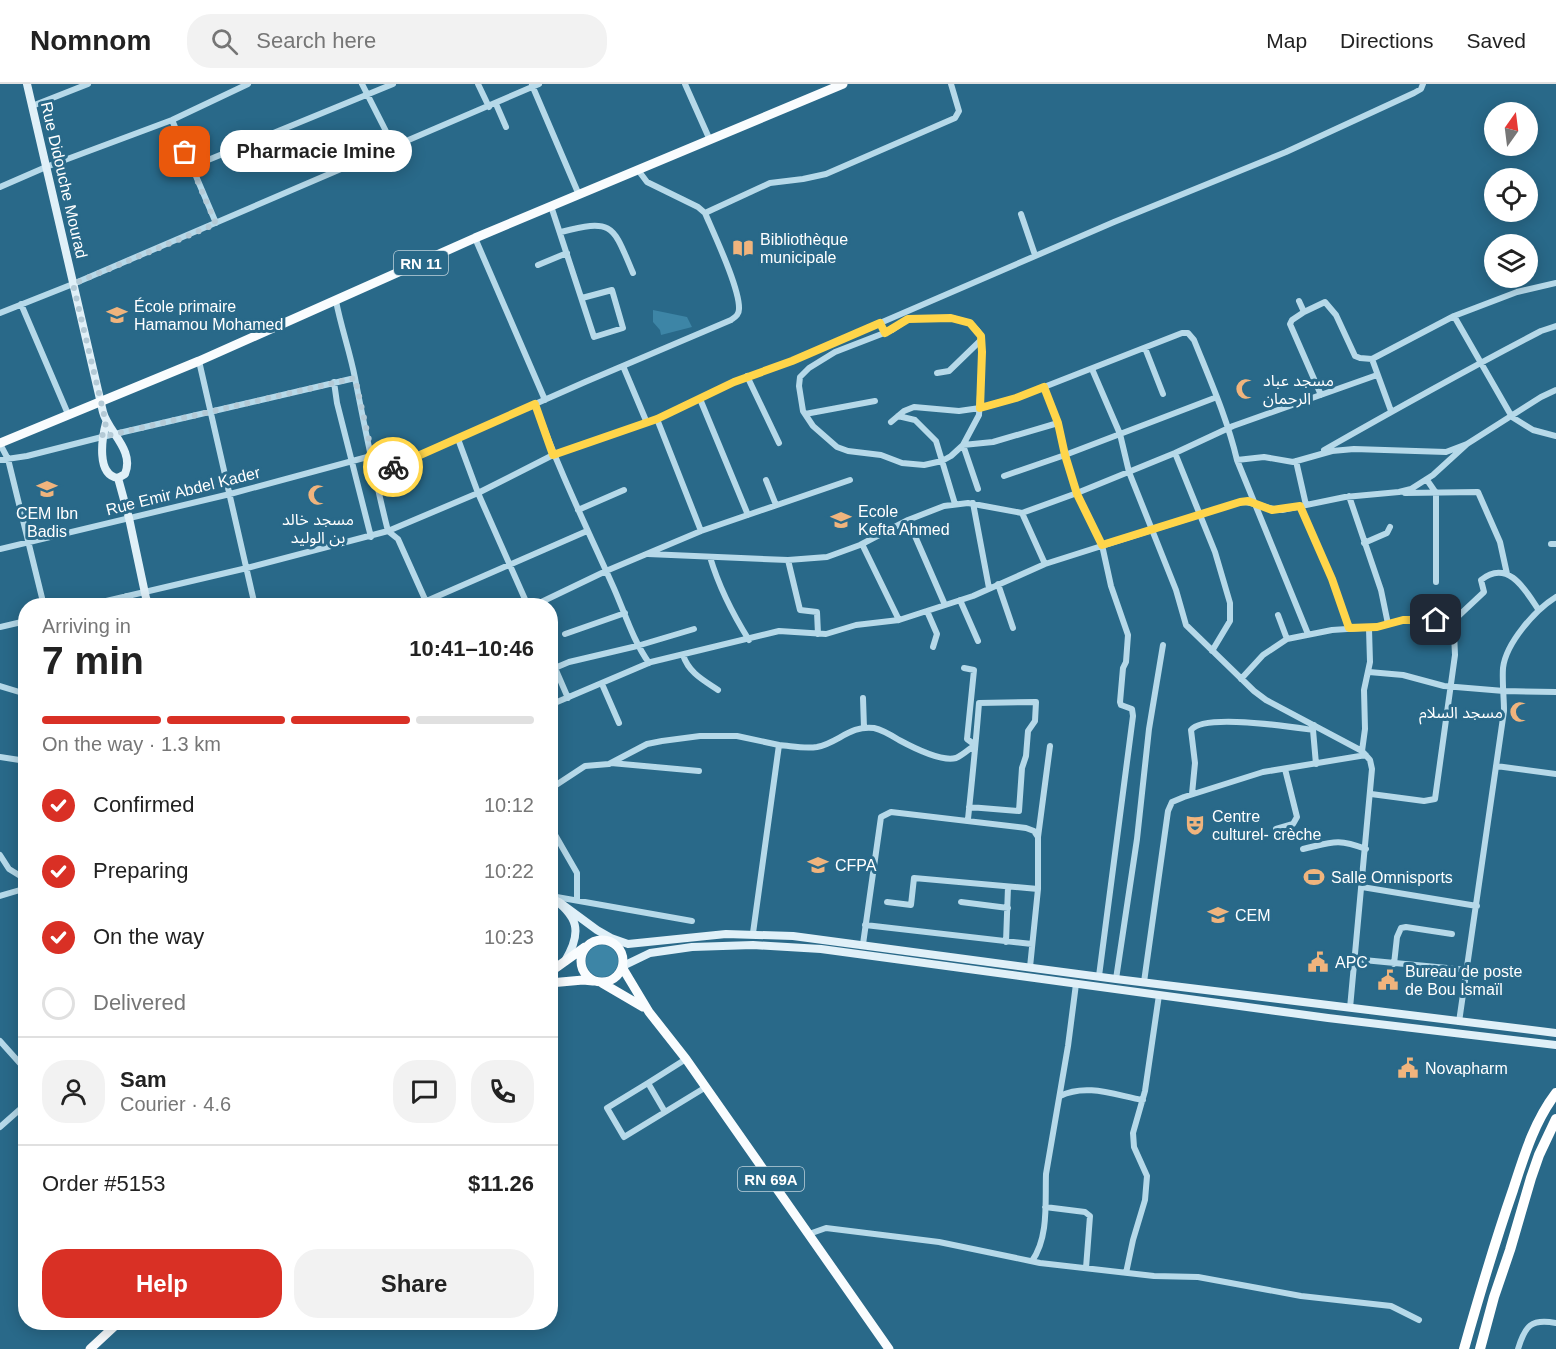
<!DOCTYPE html>
<html lang="en">
<head>
<meta charset="utf-8">
<style>
	:root { --surface:#fff; --page:#f2f2f2; --text:#222; --muted:#767676; --line:#e0e0e0; --accent:#d93025 }
	body { margin:0; font-family:Arial,"Noto Sans Arabic",sans-serif; background:var(--page); color:var(--text); height:100vh; display:flex; flex-direction:column; font-size:22px; white-space:nowrap }
	* { box-sizing:border-box; margin:0 }
	p { font-size:20px; color:var(--muted) }
	.icon { flex:none; width:33px; height:33px; fill:none; stroke:currentColor; stroke-width:2; stroke-linecap:round; stroke-linejoin:round }
	.map { position:relative; flex:1; overflow:hidden }
	.panel { position:absolute; left:18px; top:514px; width:540px; height:732px; display:flex; flex-direction:column; background:var(--surface); border-radius:24px; box-shadow:0 3px 15px #0003 }
	.panel>* { flex:none }
	.needle { width:39px; rotate:14deg }
	.buttons { position:absolute; left:1484px; top:18px; display:grid; gap:12px }
	.buttons a { display:grid; place-items:center; width:54px; height:54px; border-radius:50%; background:var(--surface); box-shadow:0 3px 15px #0003; font-size:30px }
	.pin { position:absolute; display:grid; place-items:center; width:51px; height:51px; color:#fff; margin:-26px; border-radius:12px; box-shadow:0 3px 9px #0006 }
	.courier { position:absolute; display:grid; place-items:center; width:60px; height:60px; margin:-30px; border:4px solid #ffd54a; border-radius:50%; background:#fff; color:#222; box-shadow:0 2px 8px #0007 }
	.bubble { position:absolute; height:42px; border-radius:21px; background:var(--surface); box-shadow:0 3px 15px #0003; font-size:20px; font-weight:700; line-height:42px; text-align:center }
	.headline em { font-style:normal; font-weight:700 }
	.headline div { display:flex; flex-direction:column-reverse }
	.headline { display:flex; align-items:center; justify-content:space-between; height:102px; padding:0 24px }
	h1 { font-size:39px; font-weight:700; line-height:45px }
	.bar { display:grid; grid-template-columns:repeat(4,1fr); gap:9px 6px; align-content:center; height:72px; padding:0 24px }
	.bar i { height:8px; border-radius:4px; background:var(--line) }
	.bar .selected { background:var(--accent) }
	.bar p { grid-column:span 4 }
	.line { display:flex; align-items:center; gap:15px; padding:0 24px; border-top:2px solid var(--line) }
	.line div { flex:1 }
	.round { display:grid; place-items:center; flex:none; width:63px; height:63px; border-radius:24px; background:var(--page) }
	ol { padding:0 24px; list-style:none }
	li { display:flex; align-items:center; gap:18px; height:66px }
	li p { margin-inline-start:auto }
	li .icon { padding:6px; border-radius:50%; background:var(--accent); color:#fff; stroke-width:4 }
	li:last-child { color:var(--muted) }
	li i { width:33px; height:33px; border:3px solid var(--line); border-radius:50% }
	.cta { display:flex; gap:12px; margin-top:auto; padding:12px 24px }
	.cta a { flex:1; height:69px; border-radius:24px; background:var(--accent); color:#fff; font-size:24px; font-weight:700; line-height:69px; text-align:center }
	.cta a+a { background:var(--page); color:var(--text) }
	header { display:flex; align-items:center; gap:36px; box-sizing:border-box; height:84px; padding:0 30px; background:var(--surface); border-bottom:2px solid var(--line) }
	header strong { font-size:28px }
	nav { display:flex; gap:33px; margin-inline-start:auto; font-size:21px }
	.search { width:420px; height:54px; background:var(--page); display:flex; align-items:center; gap:15px; box-sizing:border-box; padding:0 21px; border-radius:24px; color:var(--muted); font-size:22px }
	.map>svg:first-child { display:block }
</style>
</head>
<body>
<header>
<strong>Nomnom</strong>
<div class="search"><svg class="icon" aria-label="search" viewBox="0 0 24 24"><circle cx="10" cy="10" r="6"/><path d="M15 15l6 6"/></svg>Search here</div>
<nav><a>Map</a><a>Directions</a><a>Saved</a></nav>
</header>
<div class="map">
<svg width="1556" height="1265" viewBox="0 0 1556 1265">
	<rect width="100%" height="100%" fill="#296989"/>
	<path fill="#3d85a6" d="M653,226L687,233L692,243L661,251L660,246L653,238Z
		M586 877a16 16 0 1 1 32 0a16 16 0 1 1-32 0Z"/>
	<g fill="none" stroke-linecap="round" stroke-linejoin="round">
		<path stroke="#b6d9e9" stroke-width="6" d="M362,0L394,63
			M478,0L489,23
			M685,0L709,54
			M532,1L579,111
			M496,20L506,43
			M32,22L88,0
			M172,36L216,139
			M191,83L393,0
			M0,103L46,83L172,36L248,0
			M551,122L594,253L623,244L612,206L582,214
			M705,129L770,99L803,95L826,90L955,34L959,27L951,0
			M1021,130L1035,171
			M561,148C614,134 613,142 633,189
			M475,154L545,316
			M538,181L567,169
			M336,217C341,243 350,268 355,294C365,345 375,396 388,447L398,455L428,522
			M1299,217L1304,228L1292,236L1290,240L1321,311
			M21,220L68,330
			M1304,228L1325,218L1336,231L1355,272L1360,274L1372,275
			M0,229L73,200L539,0
			M1454,232L1512,333L1533,346L1556,352
			M952,234L970,239L977,246L981,252L982,268L979,331L963,361L951,372L942,377L924,381L902,379L881,371L848,367L837,363L813,342L803,327L799,302L800,293L809,284L835,268L892,246L908,235Z
			M1145,264L1163,310
			M199,277L255,522
			M623,282L647,339
			M1092,285L1120,350L1129,388L1176,506L1186,541L1254,607L1266,616L1362,667L1370,676L1372,685L1350,924
			M937,289L949,287L981,256
			M747,292L779,359
			M334,298L337,319L371,453
			M1044,303L1058,339L1065,371L1077,409L1102,461L1111,502L1128,551L1126,578L1123,584L1120,618L1121,621L1132,625L1133,632L1099,892
			M700,315L748,431
			M535,320C557,382 585,440 612,500C624,526 632,555 649,579
			M1391,327L1372,275L1454,232L1517,208L1556,199
			M805,330L875,317
			M898,332L915,336L936,357L955,420
			M657,335L701,447
			M891,338L904,327L914,323L959,327L980,324L1016,314L1182,249H1188L1194,256C1210,296 1227,334 1237,376L1308,550
			M458,355L478,409L528,522
			M0,360L8,375L44,522
			M1324,366C1396,325 1468,285 1541,247L1556,242
			M1175,369L1215,468L1230,519V537L1212,567
			M0,376L27,372L102,353L355,294
			M1237,376L1264,373L1293,378L1332,367L1354,365L1446,368L1467,360L1541,313L1556,306
			M1296,377L1306,421
			M374,391L585,298L731,236C735,233 739,231 739,225C740,205 714,150 705,129L698,123L647,98L638,86
			M1004,392L1065,371L1217,313
			M766,396L776,421
			M1427,396L1436,409V498
			M978,405L963,361L993,358L1058,339
			M1405,409L1478,408L1500,458L1507,490
			M1349,412L1381,506L1388,540
			M973,419L989,504
			M1300,422L1332,495L1349,544
			M578,426L624,406
			M1022,429L1045,480
			M908,436L945,521
			M1364,459L1387,449L1390,443
			M862,460L899,536
			M1551,460H1556
			M0,465L230,410L371,372
			M648,470L788,476L827,473L860,461L908,436L944,422L968,419L1022,429L1077,409L1175,369L1233,342L1377,291
			M710,473C719,503 732,529 749,556
			M788,476L800,526L817,528L818,550
			M998,500L1013,544
			M126,512L130,522
			M960,516L978,557
			M85,522L247,484L388,447L478,409L553,371L657,335L734,298L792,277L1114,138L1286,68L1414,9L1421,5L1423,0
			M415,522L587,447
			M533,522L606,487L701,447L850,396
			M927,527L937,550L933,563
			M1278,531L1287,555
			M0,543L26,537
			M565,550L625,529
			M683,571C689,589 703,596 718,606
			M555,584L568,614
			M550,586L569,578L637,562L694,545
			M1369,588L1403,591L1444,602L1504,607L1556,608
			M1241,595L1263,571L1287,555L1332,546L1377,543L1403,536L1422,534L1452,538L1484,508L1481,496C1508,474 1526,507 1538,525
			M602,600L619,639
			M0,602L26,610
			M863,614L864,644
			M550,621L651,578L779,547L826,550L856,541L899,536L973,512L1045,480L1240,418C1255,417 1267,426 1282,426L1345,413L1399,408L1411,405L1433,391L1467,360
			M1313,646L1316,680
			M779,661C792,662 804,665 817,663C838,659 850,641 874,644C883,646 891,651 899,656C912,663 942,678 956,674C963,671 969,665 975,661L967,655L974,586L964,584
			M1362,667L1365,645L1364,606L1370,578L1369,545
			M0,673L26,677
			M611,679L699,687
			M1496,682L1556,690
			M550,705L585,682L609,680L647,660L662,657L700,652H737L779,661L753,849
			M1192,710L1195,679L1191,646C1204,629 1292,643 1313,646L1314,641
			M1371,710L1424,717L1435,715L1455,571L1454,549L1449,538
			M968,735C972,697 976,658 979,619L1036,618L1035,637L1028,647L1026,672L1022,684L1019,727L969,723
			M550,742L577,789V816
			M1276,745L1293,740L1297,733L1285,685
			M1038,753L1050,662
			M1303,765C1333,758 1337,754 1366,765
			M0,771L9,785L22,793L26,802
			M1362,803L1477,822
			M0,812L20,806L26,808
			M551,812L692,837
			M887,818L911,821L914,794L1038,805
			M961,818L1008,824
			M865,841L1032,860
			M1006,858L1008,803
			M863,860L881,733L891,728L1026,744L1034,747L1038,753V805L1030,883
			M1353,875L1468,886
			M1394,880L1397,853L1401,844L1406,843L1452,850
			M1116,895L1137,755L1149,645L1163,561
			M1144,898L1168,727L1172,718L1184,713L1263,688L1366,671
			M1459,938L1504,627C1504,613 1502,598 1503,584C1506,559 1535,526 1556,513
			M0,957L26,986
			M686,975L648,999L665,1028L706,1003
			M648,999L607,1024L624,1053L665,1028
			M1060,1012C1086,999 1115,1011 1143,1016
			M0,1043L26,1020
			M1045,1123L1085,1128L1090,1132L1086,1184
			M809,1150L826,1144L939,1158L1040,1179L1154,1192L1198,1193L1301,1212L1391,1222L1419,1236
			M1032,1177C1049,1153 1045,1118 1046,1090L1068,962L1076,900
			M1126,1189L1133,1156L1145,1116L1147,1092L1134,1063L1133,1049L1145,1007L1159,911
			M1518,1265C1525,1242 1531,1234 1556,1239"/>
		<path stroke="#e0f0f8" stroke-width="8" d="M27,0L103,328C108,348 135,366 125,390L118,394C96,391 102,354 106,339
			M118,394L129,434L146,514L148,519L153,522
			M550,812C578,832 583,847 565,877
			M559,818L597,846L611,854L628,860L726,850L793,852L1116,895L1556,949
			M623,882L650,869L692,863L753,861L821,865L1328,934L1556,961"/>
		<path stroke="#f9fcfe" stroke-width="9" d="M0,359L199,277L475,154L843,0
			M581 877a21 21 0 1 1 42 0a21 21 0 1 1-42 0Z
			M622,883L649,928L686,975L889,1265
			M550,888L585,863
			M550,899L583,896L593,897
			M602,899L643,923
			M90,1265L118,1239"/>
		<path stroke="#fff" stroke-width="10" d="M1464,1265C1479,1212 1495,1158 1513,1106C1524,1072 1534,1038 1556,1009
			M1480,1265L1494,1213L1510,1166L1531,1094L1539,1071L1556,1035"/>
	</g>
	<g fill="none" stroke-linecap="round" stroke-linejoin="round">
		<path stroke="#b4cad6" stroke-width="6" stroke-dasharray="0 10.8" d="M185,68L216,140L73,200L106,339L102,353L355,294L371,365L374,391L393,383"/>
		<path stroke="#ffd54a" stroke-width="8" d="M393,383L535,320L553,371L657,335L734,298L792,277L880,239L885,249L908,235L951,234L970,239L981,252L982,268L980,324L1016,314L1044,303L1058,339L1065,371L1077,410L1102,461L1240,418L1248,417L1272,426L1300,422L1332,495L1349,544L1377,543L1403,536H1436"/>
	</g>
	<defs>
		<g id="library-bare" transform="scale(1.62)"><path d="M-6-4Q-3-5.5-.7-3.5V5Q-3 3-6 4ZM6-4Q3-5.5 .7-3.5V5Q3 3 6 4Z" fill="#f0b47d" stroke="#296989" stroke-width="2.5" paint-order="stroke"/></g>
		<g id="school-bare" transform="scale(1.62)"><path d="M0-5L7-2L0 1L-7-2ZM-4 1L0 2.5L4 1V4Q0 6-4 4Z" fill="#f0b47d" stroke="#296989" stroke-width="2.5" paint-order="stroke"/></g>
		<g id="mosque-bare" transform="scale(1.62)"><path d="M3.5-4.9A6 6 0 1 0 3.5 4.9A5 5 0 1 1 3.5-4.9Z" fill="#f0b47d" stroke="#296989" stroke-width="2.5" paint-order="stroke"/></g>
		<g id="theatre-bare" transform="scale(1.62)"><path d="M-5-5.5Q0-4 5-5.5V0Q5 5 0 6Q-5 5-5 0ZM-3.3-2.5H-1v1.5H-3.3ZM1-2.5H3.3v1.5H1ZM-2.8 1Q0 5.5 2.8 1Z" fill="#f0b47d" stroke="#296989" stroke-width="2.5" paint-order="stroke"/></g>
		<g id="university-bare" transform="scale(1.62)"><path d="M0-5L7-2L0 1L-7-2ZM-4 1L0 2.5L4 1V4Q0 6-4 4Z" fill="#f0b47d" stroke="#296989" stroke-width="2.5" paint-order="stroke"/></g>
		<g id="stadium-bare" transform="scale(1.62)"><path d="M0-5a6.5 5 0 1 0 0 10a6.5 5 0 1 0 0-10ZM-3.5-1.8h7v3.6h-7Z" fill="#f0b47d" stroke="#296989" stroke-width="2.5" paint-order="stroke"/></g>
		<g id="civic-bare" transform="scale(1.62)"><path d="M-.6-6.5H3V-4.5H.6V-3L4-1V1h2V6H-6V1h2V-1L-.6-3ZM-1.2 2.5V6h2.4V2.5Z" fill="#f0b47d" stroke="#296989" stroke-width="2.5" paint-order="stroke"/></g>
	</defs>
	<g fill-rule="evenodd">
		<use href="#library-bare" x="743" y="164"/>
		<use href="#school-bare" x="117" y="231"/>
		<use href="#mosque-bare" x="1246" y="305"/>
		<use href="#school-bare" x="47" y="405"/>
		<use href="#mosque-bare" x="318" y="411"/>
		<use href="#school-bare" x="841" y="436"/>
		<use href="#mosque-bare" x="1520" y="628"/>
		<use href="#theatre-bare" x="1195" y="741"/>
		<use href="#university-bare" x="818" y="781"/>
		<use href="#stadium-bare" x="1314" y="793"/>
		<use href="#school-bare" x="1218" y="831"/>
		<use href="#civic-bare" x="1318" y="878"/>
		<use href="#civic-bare" x="1388" y="896"/>
		<use href="#civic-bare" x="1408" y="984"/>
	</g>
	<g text-anchor="middle" dominant-baseline="central" stroke-width="6" stroke-linejoin="round" paint-order="stroke">
		<g fill="#296989" stroke="#bfd2dc" stroke-width="1.5">
			<rect x="394" y="167" width="54" height="24" rx="4.5"/>
			<rect x="738" y="1083" width="66" height="24" rx="4.5"/>
		</g>
		<g font-size="15" font-weight="bold" fill="#fff">
			<text x="421" y="179">RN 11</text>
			<text x="771" y="1095">RN 69A</text>
		</g>
		<g font-size="16" fill="#fff" stroke="#296989">
			<text transform="translate(64 96) rotate(77)">Rue Didouche Mourad</text>
			<text transform="translate(183 407) rotate(-14)">Rue Emir Abdel Kader</text>
		</g>
		<g font-size="16" fill="#fff" stroke="#296989" text-anchor="start">
			<text x="760" y="155">Bibliothèque<tspan x="760" dy="18">municipale</tspan></text>
			<text x="134" y="222">École primaire<tspan x="134" dy="18">Hamamou Mohamed</tspan></text>
			<text x="1263" y="296">مسجد عباد<tspan x="1263" dy="18">الرحمان</tspan></text>
			<text x="858" y="427">Ecole<tspan x="858" dy="18">Kefta Ahmed</tspan></text>
			<text x="47" y="429" text-anchor="middle">CEM Ibn<tspan x="47" dy="18">Badis</tspan></text>
			<text x="318" y="435" text-anchor="middle">مسجد خالد<tspan x="318" dy="18">بن الوليد</tspan></text>
			<text x="1503" y="628" text-anchor="end">مسجد السلام</text>
			<text x="1212" y="732">Centre<tspan x="1212" dy="18">culturel- crèche</tspan></text>
			<text x="835" y="781">CFPA</text>
			<text x="1331" y="793">Salle Omnisports</text>
			<text x="1235" y="831">CEM</text>
			<text x="1335" y="878">APC</text>
			<text x="1405" y="887">Bureau de poste<tspan x="1405" dy="18">de Bou Ismaïl</tspan></text>
			<text x="1425" y="984">Novapharm</text>
		</g>
	</g>
</svg>
<div class="buttons">
<a><svg class="needle" viewBox="-14 -14 28 28"><path d="M0-13l5 13h-10z" fill="#e53935"/><path d="M0 13l5-13h-10z" fill="#767676"/></svg></a>
<a><svg class="icon" aria-label="locate" viewBox="0 0 24 24"><circle cx="12" cy="12" r="6"/><path d="M12 2v4M12 18v4M2 12h4M18 12h4"/></svg></a>
<a><svg class="icon" aria-label="layers" viewBox="0 0 24 24"><path d="M12 4l9 5-9 5-9-5zM3 14l9 5 9-5"/></svg></a>
</div>
<div class="pin" style="left:185px;top:68px;background:#ea580c"><svg class="icon" aria-label="bag" viewBox="0 0 24 24"><path d="M5 8h14l-1 12H6zM9 8a3 3 0 0 1 6 0"/></svg></div>
<div class="pin" style="left:1436px;top:536px;background:#1f2937"><svg class="icon" aria-label="home" viewBox="0 0 24 24"><path d="M3 11l9-7 9 7M6 9v11h12V9"/></svg></div>
<div class="courier" style="left:393px;top:383px"><svg class="icon" aria-label="bike" viewBox="0 0 24 24"><circle cx="6" cy="16" r="4"/><circle cx="18" cy="16" r="4"/><path d="M6 16l4-8h5l3 8M10 8l3 8H6M13 5h3"/></svg></div>
<div class="bubble" style="left:220px;top:46px;width:192px">Pharmacie Imine</div>
<section class="panel">
<div class="headline"><div><h1>7 min</h1><p>Arriving in</p></div><em>10:41–10:46</em></div>
<div class="bar"><i class="selected"></i><i class="selected"></i><i class="selected"></i><i></i><p>On the way · 1.3 km</p></div>
<ol>
<li><svg class="icon" aria-label="check" viewBox="0 0 24 24"><path d="M5 12l5 5 9-10"/></svg>Confirmed<p>10:12</p></li>
<li><svg class="icon" aria-label="check" viewBox="0 0 24 24"><path d="M5 12l5 5 9-10"/></svg>Preparing<p>10:22</p></li>
<li><svg class="icon" aria-label="check" viewBox="0 0 24 24"><path d="M5 12l5 5 9-10"/></svg>On the way<p>10:23</p></li>
<li><i></i>Delivered</li>
</ol>
<div class="line" style="height:108px"><a class="round"><svg class="icon" aria-label="person" viewBox="0 0 24 24"><circle cx="12" cy="8" r="4"/><path d="M4 21q1-7 8-7t8 7"/></svg></a><div><b>Sam</b><p>Courier · 4.6</p></div><a class="round"><svg class="icon" aria-label="chat" viewBox="0 0 24 24"><path d="M4 5h16v11H9l-5 4z"/></svg></a><a class="round"><svg class="icon" aria-label="phone" viewBox="0 0 24 24"><path d="M5 4h4l2 5-3 2q2 4 5 5l2-3 5 2v4C11 20 4 13 5 4z"/></svg></a></div>
<div class="line" style="height:78px"><div>Order #5153</div><b>$11.26</b></div>
<div class="cta"><a>Help</a><a>Share</a></div>
</section>
</div>
</body>
</html>
